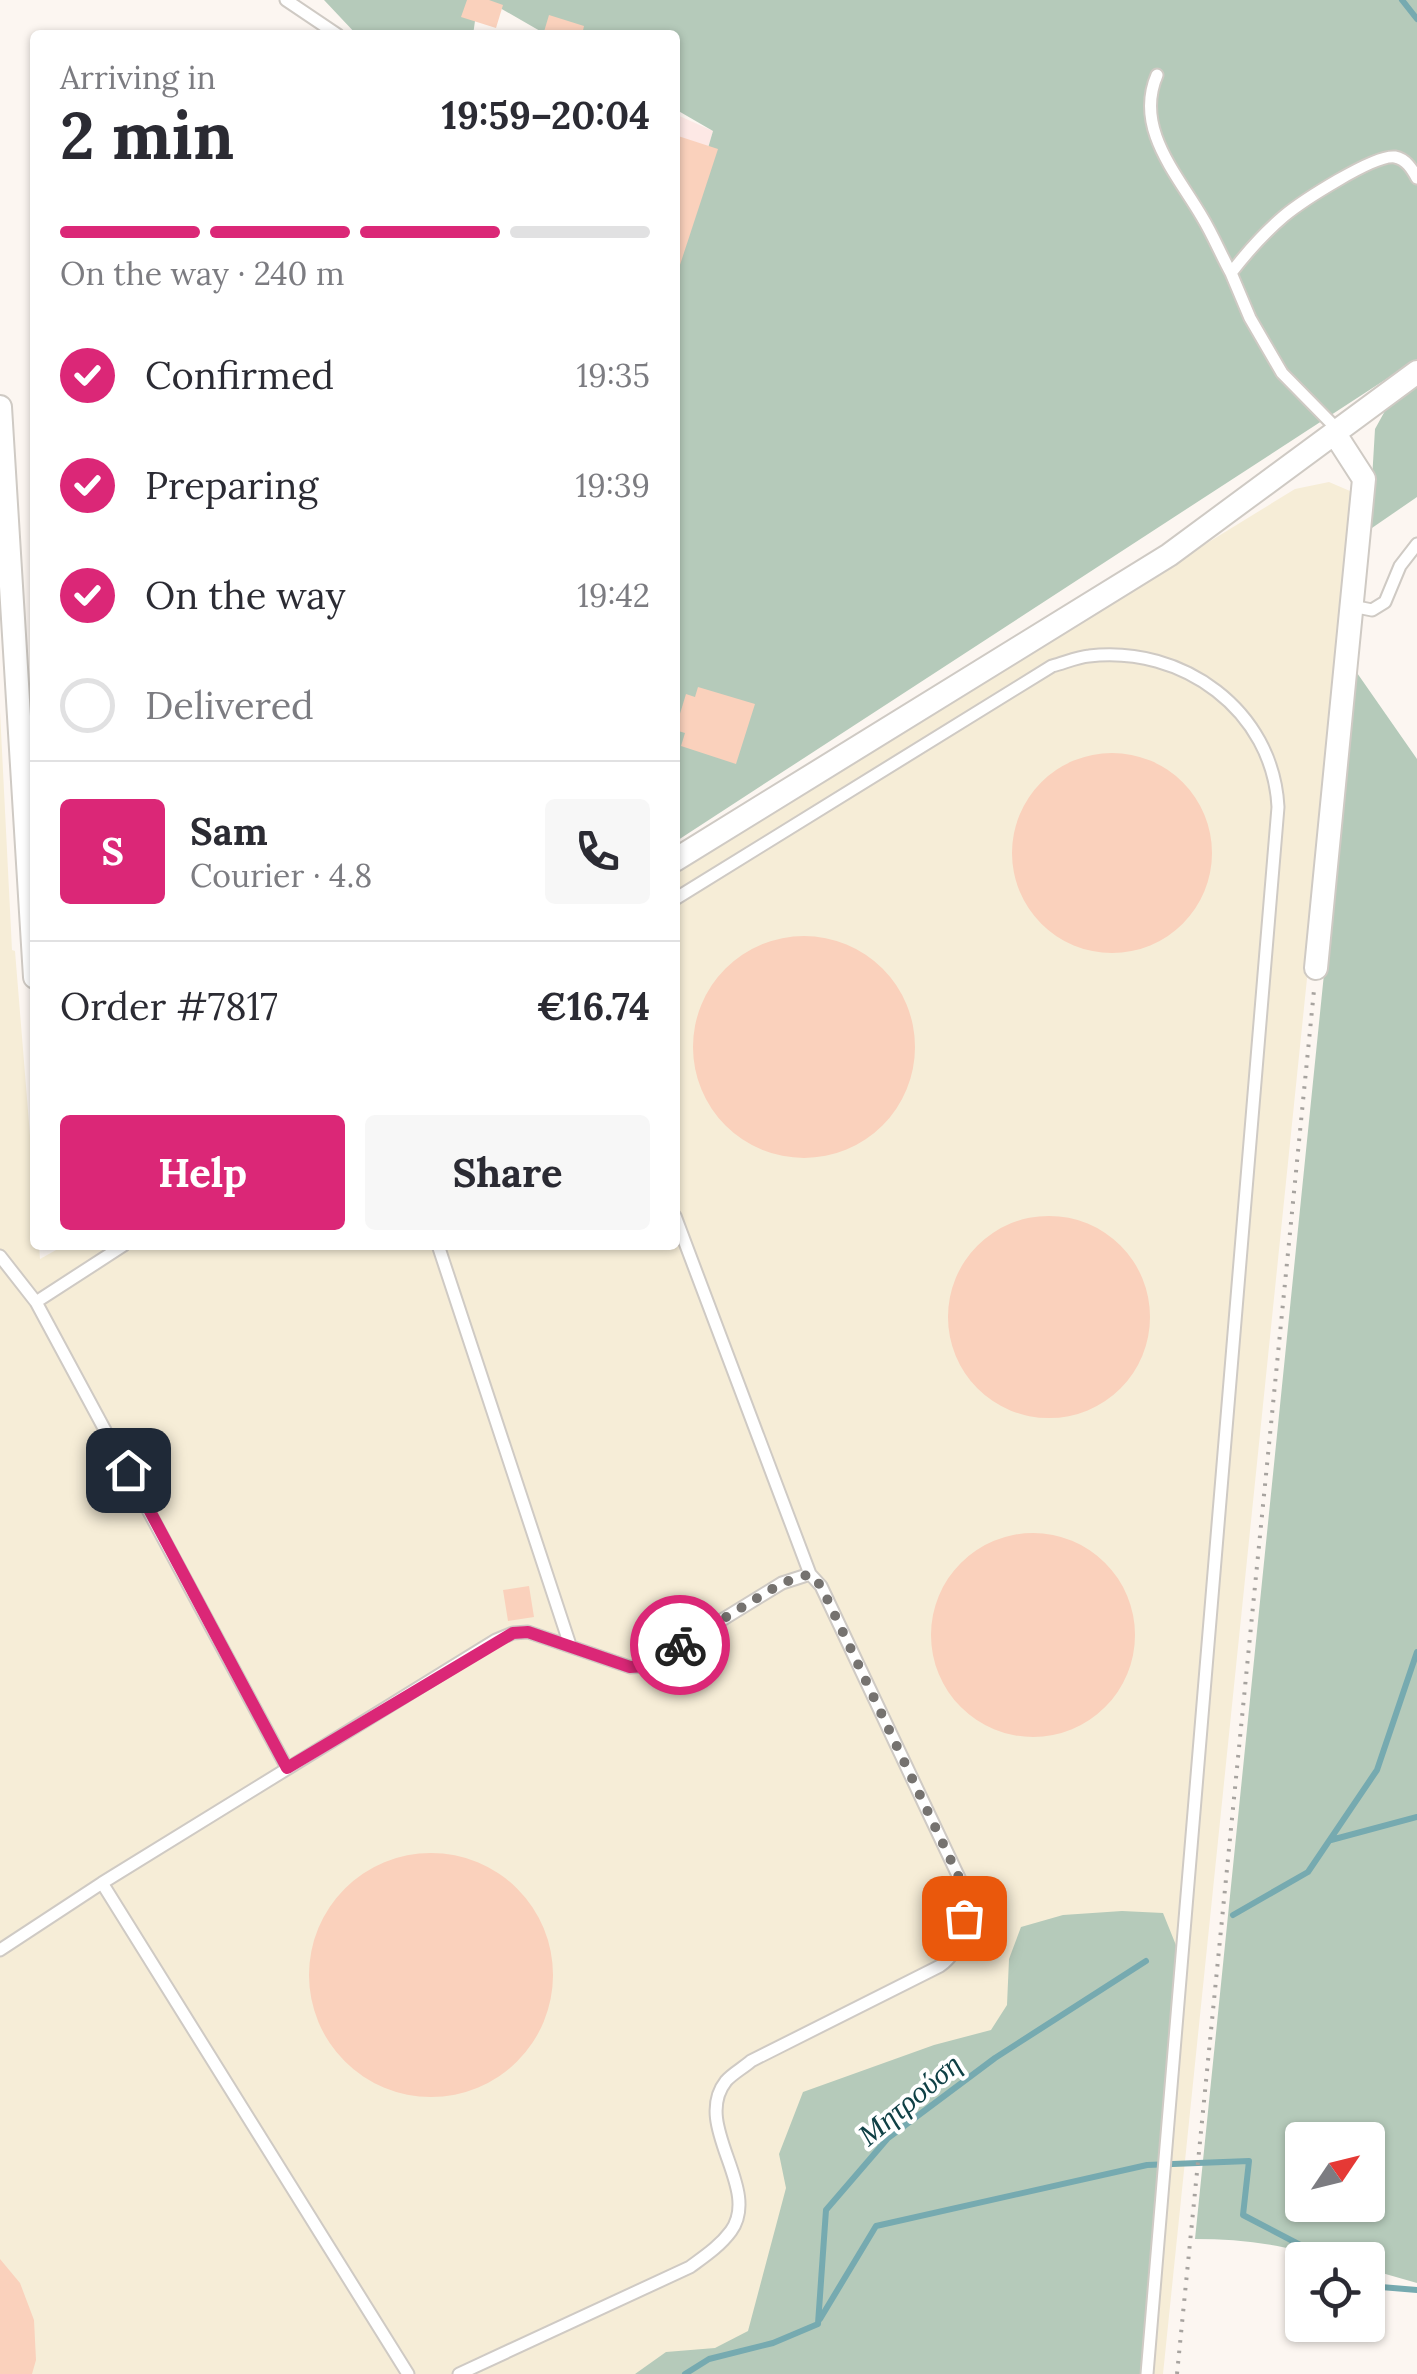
<!DOCTYPE html>
<html lang="en">
<head>
<meta charset="utf-8">
<style>
	:root { --surface:#fff; --page:#f7f7f7; --text:#2b2b33; --muted:#7c7c81; --line:#e1e1e2; --accent:#db2777 }
	body { margin:0; font-family:Lora,serif; background:var(--page); color:var(--text); height:100vh; display:flex; flex-direction:column; font-size:38px; white-space:nowrap }
	* { box-sizing:border-box; margin:0 }
	p { font-size:32px; color:var(--muted) }
	.icon { flex:none; width:55px; height:55px; fill:none; stroke:currentColor; stroke-width:2; stroke-linecap:round; stroke-linejoin:round }
	.map { position:relative; flex:1; overflow:hidden }
	.panel { position:absolute; left:30px; top:30px; width:650px; height:1220px; display:flex; flex-direction:column; background:var(--surface); border-radius:10px; box-shadow:0 2px 8px #0004 }
	.panel>* { flex:none }
	.needle { width:65px; rotate:55deg }
	.buttons { position:absolute; left:1285px; top:2122px; display:grid; gap:20px }
	.buttons a { display:grid; place-items:center; width:100px; height:100px; border-radius:10px; background:var(--surface); box-shadow:0 2px 8px #0004; font-size:50px }
	.pin { position:absolute; display:grid; place-items:center; width:85px; height:85px; color:#fff; margin:-42px; border-radius:20px; box-shadow:0 5px 15px #0006 }
	.courier { position:absolute; display:grid; place-items:center; width:100px; height:100px; margin:-50px; border:8px solid #db2777; border-radius:50%; background:#fff; color:#222; box-shadow:0 2px 12px #0007 }
	.overview em { font-style:normal; font-weight:700 }
	.overview div { display:flex; flex-direction:column-reverse }
	.overview { display:flex; align-items:center; justify-content:space-between; height:170px; padding:0 30px }
	h1 { font-size:65px; font-weight:700; line-height:75px }
	.bar { display:grid; grid-template-columns:repeat(4,1fr); gap:15px 10px; align-content:center; height:120px; padding:0 30px }
	.bar i { height:12px; border-radius:8px; background:var(--line) }
	.bar .current { background:var(--accent) }
	.bar p { grid-column:span 4 }
	.line { display:flex; align-items:center; gap:25px; padding:0 30px; border-top:2px solid var(--line) }
	.line div { flex:1 }
	.round { display:grid; place-items:center; flex:none; width:105px; height:105px; border-radius:10px; background:var(--page) }
	ol { padding:0 30px; list-style:none }
	li { display:flex; align-items:center; gap:30px; height:110px }
	li p { margin-inline-start:auto }
	li .icon { padding:10px; border-radius:50%; background:var(--accent); color:#fff; stroke-width:4 }
	li:last-child { color:var(--muted) }
	li i { width:55px; height:55px; border:5px solid var(--line); border-radius:50% }
	.button { display:flex; gap:20px; margin-top:auto; padding:20px 30px }
	.button a { flex:1; height:115px; border-radius:10px; background:var(--accent); color:#fff; font-size:40px; font-weight:700; line-height:115px; text-align:center }
	.button a+a { background:var(--page); color:var(--text) }
	.map>svg:first-child { display:block }
</style>
</head>
<body>
<div class="map">
<svg width="1417" height="2374" viewBox="0 0 1417 2374">
	<rect width="100%" height="100%" fill="#fcf6f1"/>
	<path fill="#fde8e5" d="M675,114L713,131L675,260Z"/>
	<path fill="#f6edd7" d="M1329,482L1357,494L1163,2374H0V711L12,950L15,951L35,1197V1245H39L40,1259L65,1245H675V870L1295,489Z"/>
	<path fill="#b5caba" fill-rule="evenodd" d="M324,0H478L473,35H357Z
		M486,0H1417V359L675,842V260L713,131L675,109V35H547Z
		M1417,383V497L1369,530L1375,429L1386,409Z
		M1355,670L1417,759V2283L1368,2269V2260C1336,2260 1312,2253 1282,2247C1253,2241 1224,2239 1195,2239ZM1302,2140H1368V2205H1302Z
		M1122,1911L1163,1913L1186,1970L1147,2374H635L666,2352L715,2348L748,2331L786,2188L779,2154L803,2092L934,2045L991,2030L1007,2005L1009,1959L1021,1927L1063,1915Z"/>
	<g fill="none" stroke-linecap="round" stroke-linejoin="round">
		<path stroke="#76aab0" stroke-width="6" d="M1402,0L1417,19
			M1331,1840L1417,1817
			M1233,1915L1308,1872L1377,1770L1417,1652
			M1368,2280L1381,2287L1417,2290
			M820,2319L876,2226L1147,2165L1249,2161L1243,2215L1329,2260
			M685,2374L709,2359L773,2343L818,2324L826,2210L888,2138L995,2058L1146,1961"/>
	</g>
	<path fill="#fad1bc" d="M467,0H489L503,5L496,28L461,17Z
		M549,15L584,26L582,35H543Z
		M675,135L718,149L676,277L675,276Z
		M698,687L755,704L736,764L681,746L685,733L675,730L686,694L695,697Z
		M1012 853a100 100 0 1 1 200 0a100 100 0 1 1-200 0Z
		M693 1047a111 111 0 1 1 222 0a111 111 0 1 1-222 0Z
		M948 1317a101 101 0 1 1 202 0a101 101 0 1 1-202 0Z
		M931 1635a102 102 0 1 1 204 0a102 102 0 1 1-204 0Z
		M529,1586L534,1617L508,1621L503,1590Z
		M309 1975a122 122 0 1 1 244 0a122 122 0 1 1-244 0Z
		M0,2259L20,2283L34,2320L36,2360L32,2374H0Z"/>
	<g fill="none" stroke-linecap="round" stroke-linejoin="round">
		<g stroke="#cfcac4" stroke-width="15">
			<path id="service" d="M286,0L338,35
				M1157,75C1134,128 1177,174 1202,217C1213,235 1221,255 1231,273
				M1339,431L1282,373L1250,318L1231,273C1247,252 1264,233 1284,216C1301,202 1374,154 1395,157C1406,159 1412,169 1417,178
				M1352,606L1372,610L1385,602L1400,566L1417,544
				M675,899L1052,666C1064,663 1077,657 1089,656C1182,645 1273,710 1278,807L1147,2374
				M675,1216L810,1574
				M438,1245L570,1645
				M0,1256L36,1302L124,1245
				M36,1302L287,1768
				M102,1883L408,2374
				M0,1950L102,1883L496,1640L513,1633L528,1632L630,1667L647,1666L782,1583L810,1574L821,1586L963,1886C964,1915 966,1948 940,1966L751,2061C743,2068 732,2074 726,2081C691,2125 762,2188 731,2231C720,2246 705,2256 690,2267L459,2374"/>
		</g>
		<g stroke="#cfcac4" stroke-width="26">
			<path id="minor" d="M0,407L35,977
				M675,860L1169,555L1417,372
				M1316,968L1364,479L1335,434"/>
		</g>
		<path stroke="#a7a39f" stroke-width="4" stroke-dasharray="2.5 8" stroke-linecap="butt" d="M1177,2374L1314,990"/>
		<use href="#service" stroke="#fff" stroke-width="11"/>
		<use href="#minor" stroke="#fff" stroke-width="22"/>
	</g>
	<g fill="none" stroke-linecap="round" stroke-linejoin="round">
		<path stroke="#75726f" stroke-width="10" stroke-dasharray="0 18" d="M680,1645L782,1583L810,1574L821,1586L963,1886L964,1918"/>
		<path stroke="#db2777" stroke-width="12" d="M128,1470L287,1768L513,1633L528,1632L630,1667L647,1666L680,1645"/>
	</g>
	<g text-anchor="middle" dominant-baseline="central" stroke-width="8" stroke-linejoin="round" paint-order="stroke">
		<g font-size="30" font-style="italic" fill="#0f4045" stroke="#fff">
			<text transform="translate(909 2099) rotate(-40)">Μητρούση</text>
		</g>
	</g>
</svg>
<div class="buttons">
<a><svg class="needle" viewBox="-14 -14 28 28"><path d="M0-13l5 13h-10z" fill="#e53935"/><path d="M0 13l5-13h-10z" fill="#7c7c81"/></svg></a>
<a><svg class="icon" aria-label="locate" viewBox="0 0 24 24"><circle cx="12" cy="12" r="6"/><path d="M12 2v4M12 18v4M2 12h4M18 12h4"/></svg></a>
</div>
<div class="pin" style="left:964px;top:1918px;background:#ea580c"><svg class="icon" aria-label="bag" viewBox="0 0 24 24"><path d="M5 8h14l-1 12H6zM9 8a3 3 0 0 1 6 0"/></svg></div>
<div class="pin" style="left:128px;top:1470px;background:#1f2937"><svg class="icon" aria-label="home" viewBox="0 0 24 24"><path d="M3 11l9-7 9 7M6 9v11h12V9"/></svg></div>
<div class="courier" style="left:680px;top:1645px"><svg class="icon" aria-label="bike" viewBox="0 0 24 24"><circle cx="6" cy="16" r="4"/><circle cx="18" cy="16" r="4"/><path d="M6 16l4-8h5l3 8M10 8l3 8H6M13 5h3"/></svg></div>
<section class="panel">
<div class="overview"><div><h1>2 min</h1><p>Arriving in</p></div><em>19:59–20:04</em></div>
<div class="bar"><i class="current"></i><i class="current"></i><i class="current"></i><i></i><p>On the way · 240 m</p></div>
<ol>
<li><svg class="icon" aria-label="check" viewBox="0 0 24 24"><path d="M5 12l5 5 9-10"/></svg>Confirmed<p>19:35</p></li>
<li><svg class="icon" aria-label="check" viewBox="0 0 24 24"><path d="M5 12l5 5 9-10"/></svg>Preparing<p>19:39</p></li>
<li><svg class="icon" aria-label="check" viewBox="0 0 24 24"><path d="M5 12l5 5 9-10"/></svg>On the way<p>19:42</p></li>
<li><i></i>Delivered</li>
</ol>
<div class="line" style="height:180px"><b class="round" style="background:var(--accent);color:#fff">S</b><div><b>Sam</b><p>Courier · 4.8</p></div><a class="round"><svg class="icon" aria-label="phone" viewBox="0 0 24 24"><path d="M5 4h4l2 5-3 2q2 4 5 5l2-3 5 2v4C11 20 4 13 5 4z"/></svg></a></div>
<div class="line" style="height:130px"><div>Order #7817</div><b>€16.74</b></div>
<div class="button"><a>Help</a><a>Share</a></div>
</section>
</div>
</body>
</html>
